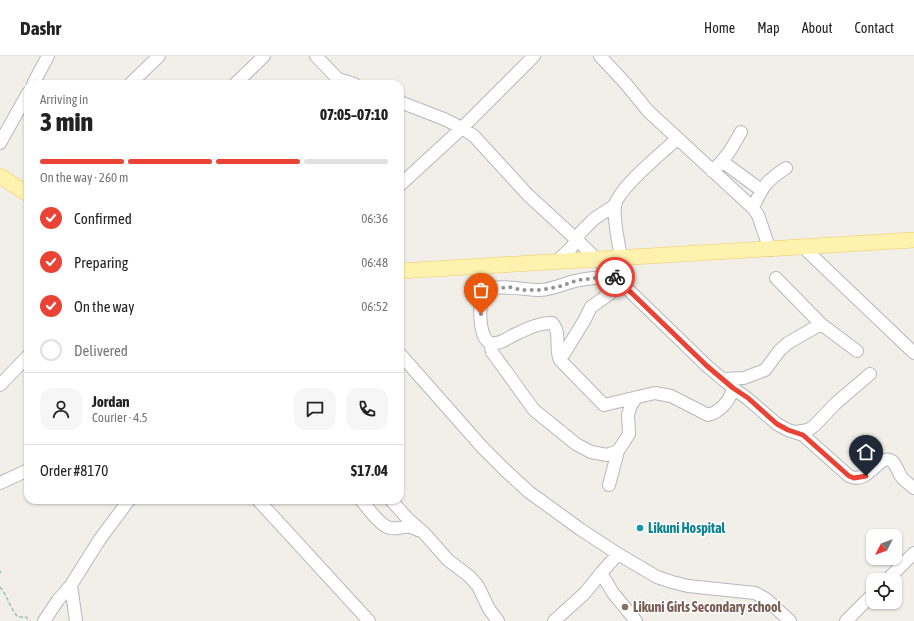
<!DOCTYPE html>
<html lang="en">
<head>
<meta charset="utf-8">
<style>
	:root { --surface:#fff; --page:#f6f6f6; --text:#222; --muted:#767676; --line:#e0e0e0; --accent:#ea4335 }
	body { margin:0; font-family:"Asap Condensed",sans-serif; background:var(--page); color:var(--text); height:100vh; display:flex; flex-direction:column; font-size:15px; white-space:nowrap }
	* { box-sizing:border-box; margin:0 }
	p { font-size:13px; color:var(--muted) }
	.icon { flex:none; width:22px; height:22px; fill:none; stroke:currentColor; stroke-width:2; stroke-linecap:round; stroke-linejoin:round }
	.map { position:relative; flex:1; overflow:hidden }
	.drawer { position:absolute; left:24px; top:24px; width:380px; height:424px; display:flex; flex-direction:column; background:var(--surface); border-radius:12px; box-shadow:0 1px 3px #0004 }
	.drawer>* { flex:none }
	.needle { width:26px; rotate:228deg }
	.fabs { position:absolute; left:866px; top:473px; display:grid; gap:8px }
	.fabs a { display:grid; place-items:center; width:36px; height:36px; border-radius:8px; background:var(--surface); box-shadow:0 1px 3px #0004; font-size:20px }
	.pin { position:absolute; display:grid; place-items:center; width:34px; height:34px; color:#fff; margin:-41px -17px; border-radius:50% 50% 50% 0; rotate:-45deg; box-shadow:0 0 4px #0007 }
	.pin .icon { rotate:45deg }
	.courier { position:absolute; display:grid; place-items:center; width:40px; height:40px; margin:-20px; border:3px solid #ea4335; border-radius:50%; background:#fff; color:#222; box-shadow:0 1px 5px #0007 }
	.head em { font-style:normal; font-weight:800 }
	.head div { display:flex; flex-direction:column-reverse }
	.head { display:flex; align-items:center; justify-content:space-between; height:68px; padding:0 16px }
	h1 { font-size:26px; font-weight:800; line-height:30px }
	.bar { display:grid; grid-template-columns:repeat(4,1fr); gap:6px 4px; align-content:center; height:48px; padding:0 16px }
	.bar i { height:5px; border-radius:3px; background:var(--line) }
	.bar .selected { background:var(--accent) }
	.bar p { grid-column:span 4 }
	.line { display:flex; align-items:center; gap:10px; padding:0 16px; border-top:1px solid var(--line) }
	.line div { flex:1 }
	.round { display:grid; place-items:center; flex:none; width:42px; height:42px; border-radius:12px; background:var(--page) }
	ol { padding:0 16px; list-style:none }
	li { display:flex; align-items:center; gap:12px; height:44px }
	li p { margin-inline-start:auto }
	li .icon { padding:4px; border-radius:50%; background:var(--accent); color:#fff; stroke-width:4 }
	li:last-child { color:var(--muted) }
	li i { width:22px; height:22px; border:2px solid var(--line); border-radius:50% }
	header { display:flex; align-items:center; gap:24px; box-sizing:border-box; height:56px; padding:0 20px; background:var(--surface); border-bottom:1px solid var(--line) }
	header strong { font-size:19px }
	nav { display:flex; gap:22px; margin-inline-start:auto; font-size:14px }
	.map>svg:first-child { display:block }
</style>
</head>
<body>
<header>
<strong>Dashr</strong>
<nav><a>Home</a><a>Map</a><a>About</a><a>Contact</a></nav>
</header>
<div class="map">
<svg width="914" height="565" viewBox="0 0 914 565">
	<rect width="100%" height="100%" fill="#f1efe8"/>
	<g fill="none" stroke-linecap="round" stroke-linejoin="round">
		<g stroke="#b5b8bc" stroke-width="14">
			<path id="minor" d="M316,0L338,23L354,28
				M600,0L626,28L648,55L753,152L758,159L770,194
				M33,28L48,0
				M130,28L159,0
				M235,28L264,0
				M400,46L444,63L462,72L474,80L528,139L577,184L707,310L733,332L748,343L777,368L788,374L803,379L849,420C869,430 879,396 892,405C896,409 898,414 900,419C903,424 909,428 914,432
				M0,87L28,37
				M723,106L761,134
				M712,115C726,103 732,92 741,76
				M400,129L462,72L534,0
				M753,152C762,131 766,125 786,112
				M803,191L914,297
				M621,202C619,188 613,164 615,150C617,133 663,96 677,83
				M556,206L571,192L581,176L594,163L615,149
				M776,222L821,268L857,295
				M490,287L492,296L534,354L576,388L591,396L607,399L618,395
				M400,298L482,391L506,415L529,436L580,473L618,498L657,521L672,526L688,530L755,537L766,543L790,565
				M560,304L584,265L591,251L612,236L613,220C602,221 591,222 580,224C566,226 553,234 539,234C526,234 498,228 487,234C477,239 480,271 484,280C485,283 487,285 490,287C500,289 507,282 516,278C526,273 541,266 552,267C562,277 554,292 560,304L604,349L655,337L671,340L708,359C720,356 730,345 733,332
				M723,323L744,322L765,314L780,294L788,287L821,268
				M0,329L28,300
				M796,376L808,374L814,370L836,347L870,318
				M0,427L28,414
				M609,429L618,395L629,378L628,359L631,349L637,341
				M258,444L369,565
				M361,444C368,452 380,470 390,472C401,474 405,467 418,474
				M391,444L408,463L424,477L448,504L469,520L478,530L489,553L498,565
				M601,517L613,537L636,565
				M887,524L914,497
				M71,529L76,565
				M44,565L58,544L71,529L100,483L129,444
				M554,565L585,537L601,517L618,498
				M846,565L873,538"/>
		</g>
		<g stroke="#f2c960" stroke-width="16">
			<path id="major" d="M0,120L28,138
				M400,215L914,184"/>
		</g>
		<path stroke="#9cc7a9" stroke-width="1.5" stroke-dasharray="4 2" stroke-linecap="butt" d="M0,517L1,515
			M0,531C8,540 10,553 18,561H26L30,565"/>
		<use href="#minor" stroke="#fff" stroke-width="12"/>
		<use href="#major" stroke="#fff2af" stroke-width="15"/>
	</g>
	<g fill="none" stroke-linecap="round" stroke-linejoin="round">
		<path stroke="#929495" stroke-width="4" stroke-dasharray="0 7.2" d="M481,258L480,244L482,238L487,234L509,231L522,234H541L558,231L578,224L613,220L615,221"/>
		<path stroke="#ea4335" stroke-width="5" d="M615,221L707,310L733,332L748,342L777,368L788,374L803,379L849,420L854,422L866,420"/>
	</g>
	<circle fill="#0f9aa8" stroke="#fff" stroke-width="1.5" cx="640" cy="472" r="4"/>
	<circle fill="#8d6e63" stroke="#fff" stroke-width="1.5" cx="625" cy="551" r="4"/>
	<g text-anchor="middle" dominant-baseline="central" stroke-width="3" stroke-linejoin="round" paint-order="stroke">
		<g font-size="14" font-weight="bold" fill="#0d838f" stroke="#fff" text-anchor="start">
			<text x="648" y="472">Likuni Hospital</text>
		</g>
		<g font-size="14" font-weight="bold" fill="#785e54" stroke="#fff" text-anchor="start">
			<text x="633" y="551">Likuni Girls Secondary school</text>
		</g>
	</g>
</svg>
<div class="fabs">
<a><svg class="needle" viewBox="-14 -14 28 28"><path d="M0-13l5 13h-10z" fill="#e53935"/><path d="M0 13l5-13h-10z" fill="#767676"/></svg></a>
<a><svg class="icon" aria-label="locate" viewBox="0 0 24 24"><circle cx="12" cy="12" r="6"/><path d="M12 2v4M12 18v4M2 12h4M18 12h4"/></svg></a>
</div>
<div class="pin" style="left:481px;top:258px;background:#ea580c"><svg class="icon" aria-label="bag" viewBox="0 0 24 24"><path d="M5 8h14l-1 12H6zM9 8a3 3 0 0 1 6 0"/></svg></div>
<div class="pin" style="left:866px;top:420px;background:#1f2937"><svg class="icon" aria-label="home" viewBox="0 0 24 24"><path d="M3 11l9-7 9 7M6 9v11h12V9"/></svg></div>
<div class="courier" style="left:615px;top:221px"><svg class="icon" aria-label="bike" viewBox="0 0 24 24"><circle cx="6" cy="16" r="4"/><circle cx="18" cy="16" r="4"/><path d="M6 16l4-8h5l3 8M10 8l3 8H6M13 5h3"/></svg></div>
<section class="drawer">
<div class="head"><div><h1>3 min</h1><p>Arriving in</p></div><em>07:05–07:10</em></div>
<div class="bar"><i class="selected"></i><i class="selected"></i><i class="selected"></i><i></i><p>On the way · 260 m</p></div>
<ol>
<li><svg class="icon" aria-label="check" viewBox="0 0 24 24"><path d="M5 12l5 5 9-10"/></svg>Confirmed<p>06:36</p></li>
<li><svg class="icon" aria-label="check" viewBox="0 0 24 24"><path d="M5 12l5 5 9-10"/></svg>Preparing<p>06:48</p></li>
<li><svg class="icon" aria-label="check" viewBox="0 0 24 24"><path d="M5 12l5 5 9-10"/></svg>On the way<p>06:52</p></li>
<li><i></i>Delivered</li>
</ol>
<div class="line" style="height:72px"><a class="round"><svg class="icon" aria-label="person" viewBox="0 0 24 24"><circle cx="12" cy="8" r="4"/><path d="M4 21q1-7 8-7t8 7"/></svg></a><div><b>Jordan</b><p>Courier · 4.5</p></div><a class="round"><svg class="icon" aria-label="chat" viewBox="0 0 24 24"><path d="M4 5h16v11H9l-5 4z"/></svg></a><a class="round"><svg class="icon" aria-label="phone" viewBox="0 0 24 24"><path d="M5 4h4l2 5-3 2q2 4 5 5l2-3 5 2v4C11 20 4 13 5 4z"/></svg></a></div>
<div class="line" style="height:52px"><div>Order #8170</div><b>$17.04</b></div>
</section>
</div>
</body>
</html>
